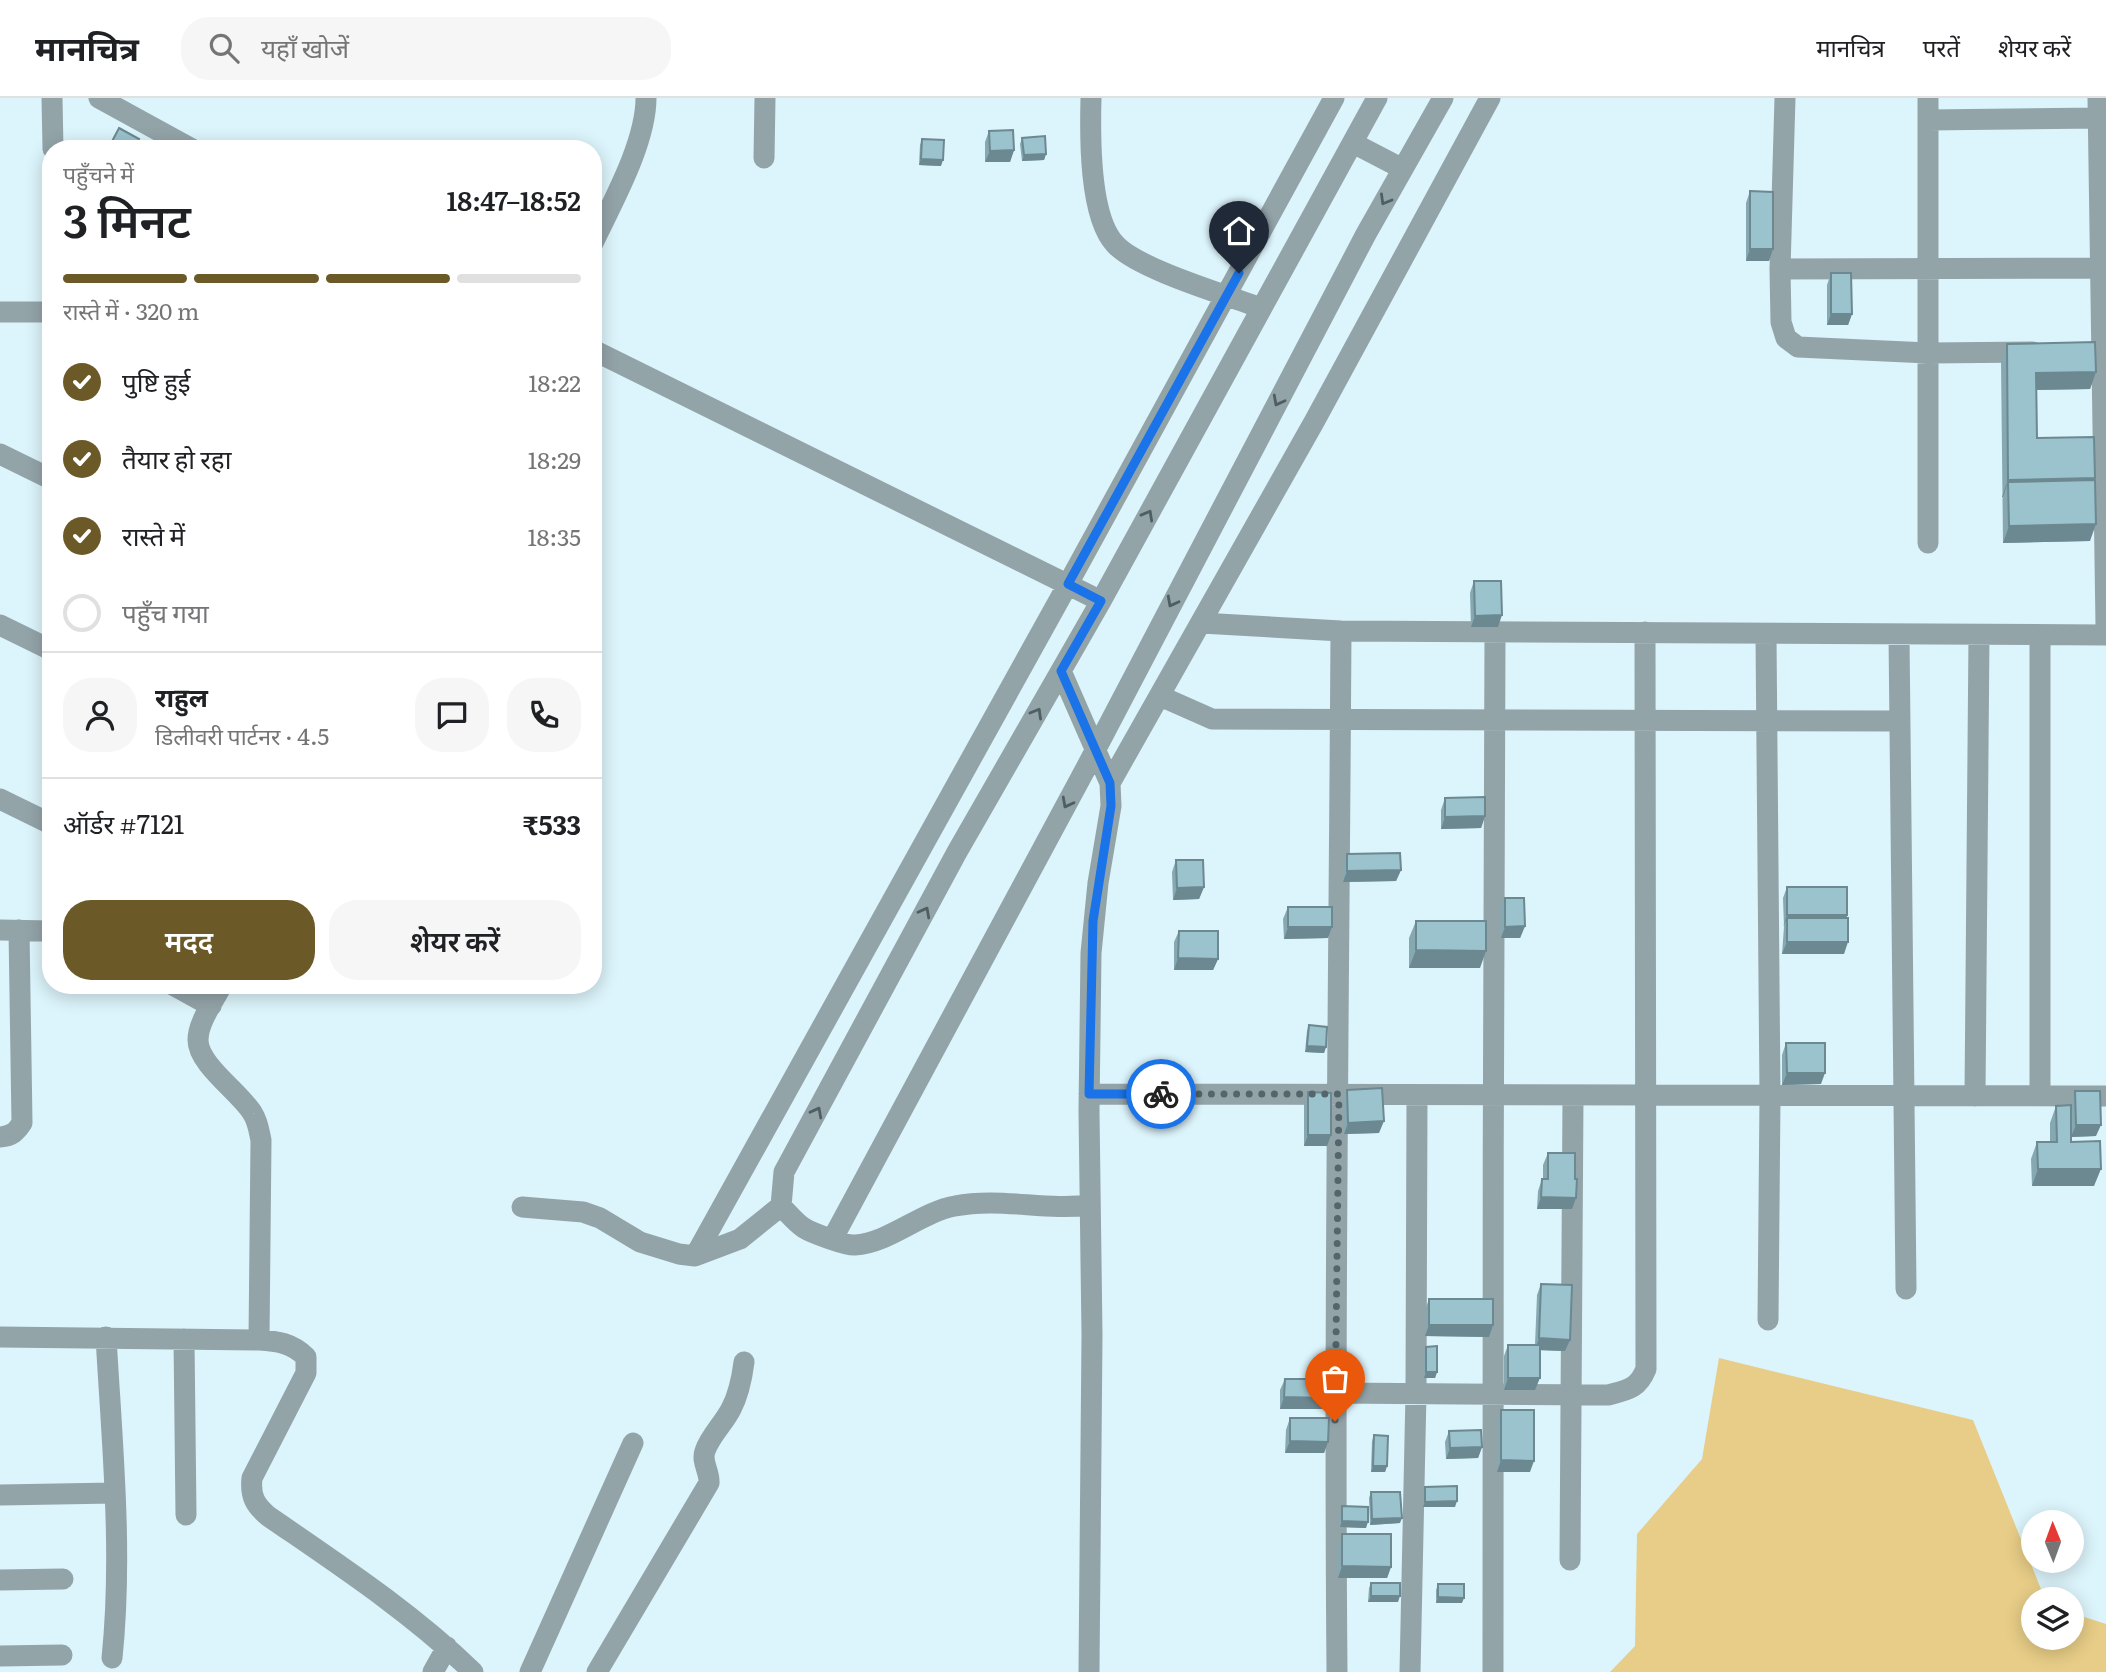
<!DOCTYPE html>
<html lang="hi">
<head>
<meta charset="utf-8">
<style>
	:root { --surface:#fff; --page:#f6f6f6; --text:#202124; --muted:#757577; --line:#e0e0e0; --accent:#6b5927 }
	body { margin:0; font-family:Literata,"Noto Sans Devanagari",serif; background:var(--page); color:var(--text); height:100vh; display:flex; flex-direction:column; font-size:26px; white-space:nowrap }
	* { box-sizing:border-box; margin:0 }
	p { font-size:23px; color:var(--muted) }
	.icon { flex:none; width:38px; height:38px; fill:none; stroke:currentColor; stroke-width:2; stroke-linecap:round; stroke-linejoin:round }
	.map { position:relative; flex:1; overflow:hidden }
	.side { position:absolute; left:42px; top:42px; width:560px; height:854px; display:flex; flex-direction:column; background:var(--surface); border-radius:28px; box-shadow:0 4px 18px #0003 }
	.side>* { flex:none }
	.needle { width:46px; rotate:359deg }
	.fabs { position:absolute; left:2021px; top:1412px; display:grid; gap:14px }
	.fabs a { display:grid; place-items:center; width:63px; height:63px; border-radius:50%; background:var(--surface); box-shadow:0 4px 18px #0003; font-size:35px }
	.pin { position:absolute; display:grid; place-items:center; width:60px; height:60px; color:#fff; margin:-72px -30px; border-radius:50% 50% 50% 0; rotate:-45deg; box-shadow:0 0 7px #0007 }
	.pin .icon { rotate:45deg }
	.courier { position:absolute; display:grid; place-items:center; width:70px; height:70px; margin:-35px; border:5px solid #1a73e8; border-radius:50%; background:#fff; color:#222; box-shadow:0 2px 9px #0007 }
	.summary em { font-style:normal; font-weight:600 }
	.summary div { display:flex; flex-direction:column-reverse }
	.summary { display:flex; align-items:center; justify-content:space-between; height:119px; padding:0 21px }
	h1 { font-size:46px; font-weight:600; line-height:52px }
	.bar { display:grid; grid-template-columns:repeat(4,1fr); gap:10px 7px; align-content:center; height:84px; padding:0 21px }
	.bar i { height:9px; border-radius:5px; background:var(--line) }
	.bar .current { background:var(--accent) }
	.bar p { grid-column:span 4 }
	.line { display:flex; align-items:center; gap:18px; padding:0 21px; border-top:2px solid var(--line) }
	.line div { flex:1 }
	.round { display:grid; place-items:center; flex:none; width:74px; height:74px; border-radius:28px; background:var(--page) }
	ol { padding:0 21px; list-style:none }
	li { display:flex; align-items:center; gap:21px; height:77px }
	li p { margin-inline-start:auto }
	li .icon { padding:7px; border-radius:50%; background:var(--accent); color:#fff; stroke-width:4 }
	li:last-child { color:var(--muted) }
	li i { width:38px; height:38px; border:4px solid var(--line); border-radius:50% }
	.primary-button { display:flex; gap:14px; margin-top:auto; padding:14px 21px }
	.primary-button a { flex:1; height:80px; border-radius:28px; background:var(--accent); color:#fff; font-size:28px; font-weight:600; line-height:80px; text-align:center }
	.primary-button a+a { background:var(--page); color:var(--text) }
	header { display:flex; align-items:center; gap:42px; box-sizing:border-box; height:98px; padding:0 35px; background:var(--surface); border-bottom:2px solid var(--line) }
	header strong { font-size:33px }
	nav { display:flex; gap:38px; margin-inline-start:auto; font-size:24px }
	.search { width:490px; height:63px; background:var(--page); display:flex; align-items:center; gap:18px; box-sizing:border-box; padding:0 24px; border-radius:28px; color:var(--muted); font-size:26px }
	.map>svg:first-child { display:block }
</style>
</head>
<body>
<header>
<strong>मानचित्र</strong>
<div class="search"><svg class="icon" aria-label="search" viewBox="0 0 24 24"><circle cx="10" cy="10" r="6"/><path d="M15 15l6 6"/></svg>यहाँ खोजें</div>
<nav><a>मानचित्र</a><a>परतें</a><a>शेयर करें</a></nav>
</header>
<div class="map">
<svg width="2106" height="1574" viewBox="0 0 2106 1574">
	<rect width="100%" height="100%" fill="#dcf4fb"/>
	<path fill="#e7cd87" d="M1719,1260L1973,1322L2045,1501L2034,1502V1540H2072V1515L2106,1526V1574H1610L1635,1548L1637,1436L1702,1361Z"/>
	<g fill="none" stroke-linecap="round" stroke-linejoin="round">
		<path stroke="#93a4a9" stroke-width="21" d="M52,0L53,51
			M99,0L192,51
			M1091,0C1090,37 1089,118 1115,146C1137,171 1227,197 1261,210
			M1785,0L1780,171L1781,224L1786,240L1798,249L1928,255L2033,254
			M1928,0V445
			M2098,0L2106,527
			M1928,22L2098,20
			M1353,45L1403,71
			M764,60L765,0
			M593,145C612,105 646,45 646,0
			M1780,171L2106,170
			M0,214H51
			M593,252L1101,503
			M0,356L51,381
			M1201,525L1341,533L2106,537
			M0,527L51,552
			M1766,537L1770,998L1768,1222
			M1899,537L1906,1191
			M1061,573L1110,685L1111,708L1098,785L1091,855L1089,1013L1092,1237L1089,1574
			M1160,598L1212,621L1900,623
			M1110,685L1314,324L1490,0
			M0,701L51,726
			M0,832L51,833
			M173,887L211,908
			M222,887C214,903 198,924 198,942C198,967 241,995 253,1016C258,1024 259,1033 261,1042L259,1242
			M1089,996L2106,998
			M1975,998L1979,537
			M2040,998V537
			M0,1039C12,1038 16,1034 22,1025L19,832
			M1090,1107C1045,1113 1000,1099 955,1108C921,1114 889,1145 855,1147C847,1148 812,1135 804,1130C796,1125 788,1115 781,1108L784,1074L957,754L1101,503L1377,0
			M522,1109L583,1114L600,1120L640,1144L679,1156L695,1158L740,1141L781,1108
			M833,1140L1086,670L1366,136L1443,0
			M695,1158L1068,486L1334,0
			M0,1239L259,1242C277,1243 292,1245 306,1259V1275L252,1380C250,1398 255,1407 268,1418C339,1467 411,1514 473,1574
			M106,1239C112,1345 123,1454 112,1560
			M184,1241L186,1417
			M1335,1295L1608,1297C1627,1292 1638,1291 1646,1271L1645,534
			M0,1397L114,1395
			M1570,1462L1573,998
			M0,1482L63,1481
			M0,1558L62,1557
			M433,1574L447,1549
			M530,1574L633,1345
			M597,1574L709,1385C710,1374 701,1364 705,1353C710,1338 724,1325 731,1311C739,1296 742,1280 744,1264
			M1337,1574C1334,1227 1339,880 1341,533
			M1410,1574L1416,1295L1417,997
			M1493,1574C1491,1227 1495,881 1495,534"/>
	</g>
	<path fill="#85a8b1" d="M989,33L1014,52L1010,64H985V44Z
		M1022,40L1046,56L1044,62L1022,63L1020,46Z
		M922,41L941,68L919,67L920,47Z
		M1750,93L1773,151L1769,163H1746V105Z
		M1831,175L1852,216L1848,227H1827V187Z
		M2007,246L2096,274L2090,291L2037,292V340L2094,382L2090,443L2003,445L2001,263Z
		M1474,483L1498,529H1471L1470,495Z
		M1445,700L1485,718L1481,730L1441,731V712Z
		M1347,756L1401,772L1396,783L1343,784V767Z
		M1176,762L1204,789L1199,801L1173,802L1172,774Z
		M1787,789L1847,817L1844,856H1782L1784,829L1783,800Z
		M1505,800L1525,828L1520,840H1501L1500,812Z
		M1288,809L1328,840L1284,841L1283,821Z
		M1416,823L1480,870H1409V840Z
		M1179,833L1218,861L1213,872H1174V844Z
		M1309,927L1326,949L1324,955L1305,954L1307,933Z
		M1786,945L1821,986L1782,987V957Z
		M1347,992L1379,1035L1344,1036L1343,1003Z
		M2075,993L2096,1038L2071,1039V1044L2094,1088H2032L2031,1061L2037,1044H2050V1025L2056,1008L2071,1007V1004Z
		M1308,994L1331,1037L1327,1048H1304V1006Z
		M1548,1055L1576,1100L1572,1111H1537L1538,1093L1542,1081H1543V1067Z
		M1541,1186L1565,1253L1540,1252L1535,1292H1504V1258L1508,1247H1535L1537,1197Z
		M1429,1201L1493,1227L1489,1239L1425,1238V1212Z
		M1426,1249L1437,1274L1435,1280H1424L1423,1254Z
		M1285,1281L1325,1311H1280V1292Z
		M1501,1312L1530,1374H1497V1324Z
		M1290,1320L1328,1344L1324,1355H1285L1286,1332Z
		M1449,1333L1482,1349L1478,1360L1446,1361L1445,1344Z
		M1374,1337L1387,1368L1385,1374H1371L1372,1343Z
		M1425,1389L1455,1409H1423V1395Z
		M1371,1394L1400,1425L1370,1427L1369,1400Z
		M1342,1408L1366,1430L1340,1429V1414Z
		M1342,1436L1391,1469L1387,1480H1338V1448Z
		M1371,1485L1398,1504H1368L1369,1490Z
		M1438,1486L1462,1505H1436V1492Z"/>
	<path fill="#6c8890" d="M1014,52L1010,64H985L990,53Z
		M1046,56L1044,62L1022,63L1024,57Z
		M921,61L943,62L941,68L919,67Z
		M1750,151H1773L1769,163H1746Z
		M1831,216H1852L1848,227H1827Z
		M2096,274L2090,291L2030,292L2036,275Z
		M2095,380L2089,398L2008,384L2003,399H2002L2008,382Z
		M2096,426L2090,443L2003,445L2009,428Z
		M1502,517L1498,529H1471L1475,518Z
		M1485,718L1481,730L1441,731L1445,719Z
		M1401,772L1396,783L1343,784L1347,773Z
		M1204,789L1199,801L1173,802L1177,790Z
		M1787,817H1847L1843,829L1787,820L1783,829Z
		M1525,828L1520,840H1501L1505,829Z
		M1288,829H1332L1328,840L1284,841Z
		M1787,844H1848L1844,856H1782Z
		M1416,852L1486,853L1480,870H1409Z
		M1178,860L1218,861L1213,872H1174Z
		M1307,948L1326,949L1324,955L1305,954Z
		M1787,975H1825L1821,986L1782,987Z
		M1384,1023L1379,1035L1344,1036L1348,1025Z
		M2076,1027H2101L2096,1038L2071,1039Z
		M1308,1037H1331L1327,1048H1304Z
		M2038,1071H2101L2094,1088H2032Z
		M1541,1099L1576,1100L1572,1111H1537Z
		M1429,1227H1493L1489,1239L1425,1238Z
		M1539,1240L1570,1242L1565,1253L1535,1252Z
		M1426,1274H1437L1435,1280H1424Z
		M1508,1280H1540L1535,1292H1504Z
		M1284,1299L1329,1300L1325,1311H1280Z
		M1290,1343L1328,1344L1324,1355H1285Z
		M1482,1349L1478,1360L1446,1361L1450,1350Z
		M1501,1362L1534,1363L1530,1374H1497Z
		M1373,1368H1387L1385,1374H1371Z
		M1457,1403L1455,1409H1423L1425,1404Z
		M1402,1420L1400,1425L1370,1427L1372,1421Z
		M1342,1423L1368,1424L1366,1430L1340,1429Z
		M1342,1468L1391,1469L1387,1480H1338Z
		M1371,1498H1400L1398,1504H1368Z
		M1438,1499L1464,1500L1462,1505H1436Z"/>
	<path fill="#9bc3ce" stroke="#6c8890" stroke-width="2" d="M119,30L139,41L134,51H108Z
		M1013,32L1014,52L990,53L989,33Z
		M1045,38L1046,56L1024,57L1022,40Z
		M922,41L944,42L943,62L921,61Z
		M1750,93L1773,94V151H1750Z
		M1831,175H1851L1852,216H1831Z
		M2095,244L2096,274L2036,275L2037,340L2094,339L2095,380L2008,382L2007,246Z
		M2095,382L2096,426L2009,428L2008,384Z
		M1474,483H1501L1502,517L1475,518Z
		M1485,699V718L1445,719V700Z
		M1400,755L1401,772L1347,773V756Z
		M1176,762H1203L1204,789L1177,790Z
		M1787,789H1847V817H1787Z
		M1505,800H1524L1525,828L1505,829Z
		M1288,809H1332V829H1288Z
		M1787,820H1848V844H1787Z
		M1416,823H1486V853L1416,852Z
		M1179,833H1218V861L1178,860Z
		M1309,927L1327,929L1326,949L1307,948Z
		M1786,945H1825V975H1787Z
		M1382,990L1384,1023L1348,1025L1347,992Z
		M2075,993H2100L2101,1027H2076Z
		M1308,994L1331,995V1037H1308Z
		M2071,1007V1044L2100,1043L2101,1071H2038L2037,1044H2057L2056,1008Z
		M1548,1055H1575V1081H1577L1576,1100L1541,1099L1542,1081H1548Z
		M1541,1186L1572,1187L1570,1242L1539,1240Z
		M1429,1201H1493V1227H1429Z
		M1508,1247H1540V1280H1508Z
		M1437,1248V1274H1426V1249Z
		M1285,1281H1329V1300L1284,1299Z
		M1501,1312H1534V1363L1501,1362Z
		M1290,1320H1329L1328,1344L1290,1343Z
		M1481,1332L1482,1349L1450,1350L1449,1333Z
		M1374,1337L1388,1338L1387,1368H1373Z
		M1457,1388V1403L1425,1404V1389Z
		M1371,1394H1400L1402,1420L1372,1421Z
		M1342,1408L1368,1409V1424L1342,1423Z
		M1342,1436H1391V1469L1342,1468Z
		M1371,1485H1400V1498H1371Z
		M1438,1486H1464V1500L1438,1499Z"/>
	<defs><path id="oneway-chevron" d="M-2-3.5L2.5 0L-2 3.5" fill="none" stroke-width="1.6" stroke-linecap="round" stroke-linejoin="round" transform="scale(1.75)"/></defs>
	<g stroke="#4e5e63">
		<use href="#oneway-chevron" transform="translate(1385 102) rotate(120)"/>
		<use href="#oneway-chevron" transform="translate(1278 303) rotate(118)"/>
		<use href="#oneway-chevron" transform="translate(1148 417) rotate(-61)"/>
		<use href="#oneway-chevron" transform="translate(1172 504) rotate(118)"/>
		<use href="#oneway-chevron" transform="translate(1037 615) rotate(-60)"/>
		<use href="#oneway-chevron" transform="translate(1067 705) rotate(118)"/>
		<use href="#oneway-chevron" transform="translate(925 814) rotate(-62)"/>
		<use href="#oneway-chevron" transform="translate(817 1014) rotate(-62)"/>
	</g>
	<g fill="none" stroke-linecap="round" stroke-linejoin="round">
		<path stroke="#53666b" stroke-width="7" stroke-dasharray="0 12.6" d="M1161,996H1339L1335,1323"/>
		<path stroke="#1a73e8" stroke-width="9" d="M1161,996H1089L1093,823L1111,708L1110,685L1061,573L1101,503L1068,486L1239,175"/>
	</g>
</svg>
<div class="fabs">
<a><svg class="needle" viewBox="-14 -14 28 28"><path d="M0-13l5 13h-10z" fill="#e53935"/><path d="M0 13l5-13h-10z" fill="#757577"/></svg></a>
<a><svg class="icon" aria-label="layers" viewBox="0 0 24 24"><path d="M12 4l9 5-9 5-9-5zM3 14l9 5 9-5"/></svg></a>
</div>
<div class="pin" style="left:1335px;top:1323px;background:#ea580c"><svg class="icon" aria-label="bag" viewBox="0 0 24 24"><path d="M5 8h14l-1 12H6zM9 8a3 3 0 0 1 6 0"/></svg></div>
<div class="pin" style="left:1239px;top:175px;background:#1f2937"><svg class="icon" aria-label="home" viewBox="0 0 24 24"><path d="M3 11l9-7 9 7M6 9v11h12V9"/></svg></div>
<div class="courier" style="left:1161px;top:996px"><svg class="icon" aria-label="bike" viewBox="0 0 24 24"><circle cx="6" cy="16" r="4"/><circle cx="18" cy="16" r="4"/><path d="M6 16l4-8h5l3 8M10 8l3 8H6M13 5h3"/></svg></div>
<section class="side">
<div class="summary"><div><h1>3 मिनट</h1><p>पहुँचने में</p></div><em>18:47–18:52</em></div>
<div class="bar"><i class="current"></i><i class="current"></i><i class="current"></i><i></i><p>रास्ते में · 320 m</p></div>
<ol>
<li><svg class="icon" aria-label="check" viewBox="0 0 24 24"><path d="M5 12l5 5 9-10"/></svg>पुष्टि हुई<p>18:22</p></li>
<li><svg class="icon" aria-label="check" viewBox="0 0 24 24"><path d="M5 12l5 5 9-10"/></svg>तैयार हो रहा<p>18:29</p></li>
<li><svg class="icon" aria-label="check" viewBox="0 0 24 24"><path d="M5 12l5 5 9-10"/></svg>रास्ते में<p>18:35</p></li>
<li><i></i>पहुँच गया</li>
</ol>
<div class="line" style="height:126px"><a class="round"><svg class="icon" aria-label="person" viewBox="0 0 24 24"><circle cx="12" cy="8" r="4"/><path d="M4 21q1-7 8-7t8 7"/></svg></a><div><b>राहुल</b><p>डिलीवरी पार्टनर · 4.5</p></div><a class="round"><svg class="icon" aria-label="chat" viewBox="0 0 24 24"><path d="M4 5h16v11H9l-5 4z"/></svg></a><a class="round"><svg class="icon" aria-label="phone" viewBox="0 0 24 24"><path d="M5 4h4l2 5-3 2q2 4 5 5l2-3 5 2v4C11 20 4 13 5 4z"/></svg></a></div>
<div class="line" style="height:91px"><div>ऑर्डर #7121</div><b>₹533</b></div>
<div class="primary-button"><a>मदद</a><a>शेयर करें</a></div>
</section>
</div>
</body>
</html>
